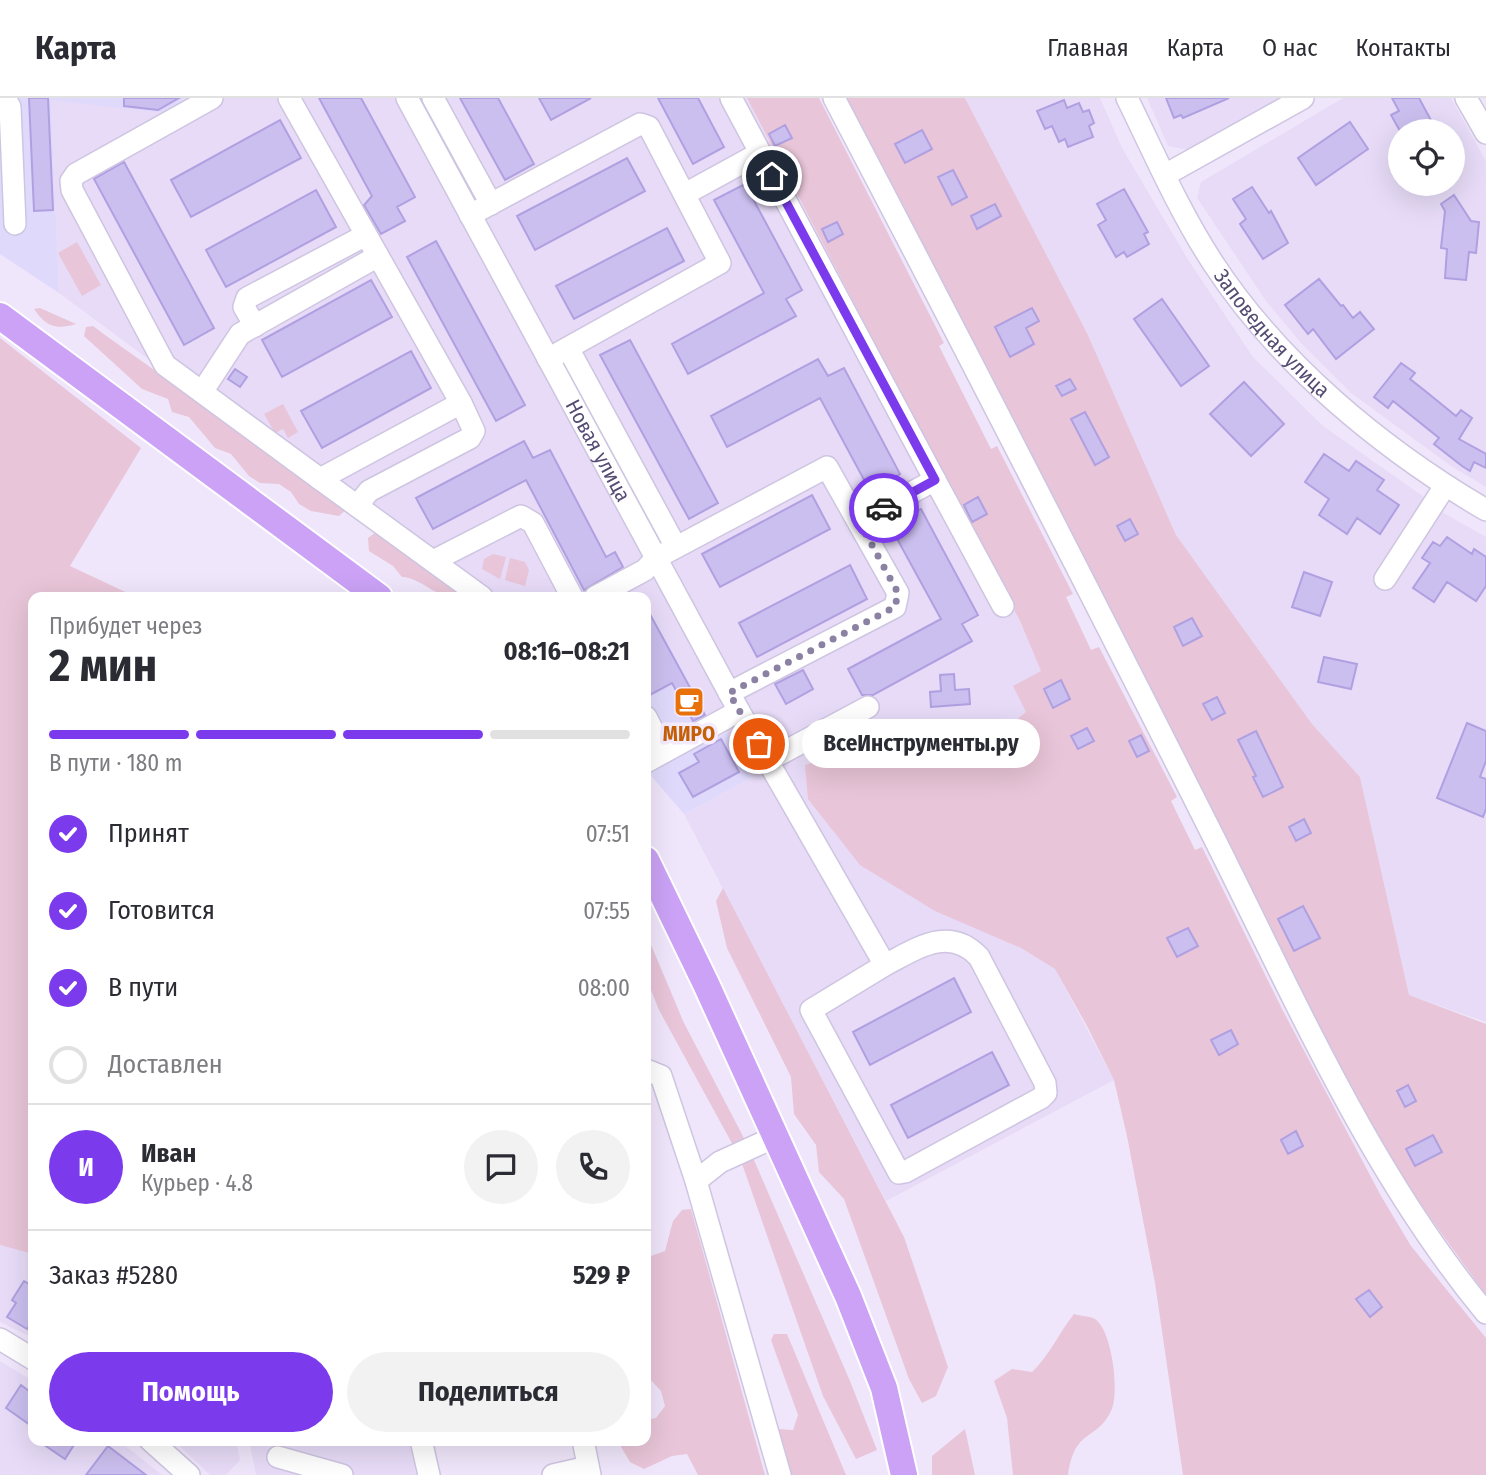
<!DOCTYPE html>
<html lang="ru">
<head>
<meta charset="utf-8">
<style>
	:root { --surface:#fff; --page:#f2f2f3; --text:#2b2b33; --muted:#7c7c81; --line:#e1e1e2; --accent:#7c3aed }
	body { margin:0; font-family:"Fira Sans Condensed",sans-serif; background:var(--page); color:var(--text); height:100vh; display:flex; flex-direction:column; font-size:26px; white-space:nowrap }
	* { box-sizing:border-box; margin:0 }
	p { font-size:23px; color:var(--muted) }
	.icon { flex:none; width:38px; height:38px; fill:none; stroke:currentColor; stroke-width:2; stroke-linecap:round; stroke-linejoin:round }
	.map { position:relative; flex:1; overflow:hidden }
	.side { position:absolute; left:28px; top:494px; width:623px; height:854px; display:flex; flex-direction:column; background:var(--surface); border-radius:14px; box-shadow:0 7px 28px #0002 }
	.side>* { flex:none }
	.buttons { position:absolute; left:1388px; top:21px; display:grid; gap:14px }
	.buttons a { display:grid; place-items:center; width:77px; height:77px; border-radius:50%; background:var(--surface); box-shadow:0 7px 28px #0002; font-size:35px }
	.pin { position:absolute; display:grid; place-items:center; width:60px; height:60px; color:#fff; margin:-30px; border:4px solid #fff; border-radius:50%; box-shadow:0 2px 7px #0007 }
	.courier { position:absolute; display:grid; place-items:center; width:70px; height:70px; margin:-35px; border:5px solid #7c3aed; border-radius:50%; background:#fff; color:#222; box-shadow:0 2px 9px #0007 }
	.bubble { position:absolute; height:49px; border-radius:24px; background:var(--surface); box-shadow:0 7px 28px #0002; font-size:23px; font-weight:700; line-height:49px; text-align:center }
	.summary em { font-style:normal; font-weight:700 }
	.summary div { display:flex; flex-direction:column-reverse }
	.summary { display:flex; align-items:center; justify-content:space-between; height:119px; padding:0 21px }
	h1 { font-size:46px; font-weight:700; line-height:52px }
	.bar { display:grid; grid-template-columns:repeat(4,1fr); gap:10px 7px; align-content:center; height:84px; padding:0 21px }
	.bar i { height:9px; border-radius:5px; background:var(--line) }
	.bar .current { background:var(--accent) }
	.bar p { grid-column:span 4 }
	.line { display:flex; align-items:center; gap:18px; padding:0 21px; border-top:2px solid var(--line) }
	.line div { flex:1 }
	.round { display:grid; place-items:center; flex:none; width:74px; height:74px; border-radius:37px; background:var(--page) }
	ol { padding:0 21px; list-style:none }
	li { display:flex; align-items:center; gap:21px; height:77px }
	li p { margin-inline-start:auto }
	li .icon { padding:7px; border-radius:50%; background:var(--accent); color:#fff; stroke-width:4 }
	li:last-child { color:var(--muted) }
	li i { width:38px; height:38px; border:4px solid var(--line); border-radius:50% }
	.cta { display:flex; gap:14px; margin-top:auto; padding:14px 21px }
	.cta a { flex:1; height:80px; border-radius:42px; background:var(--accent); color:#fff; font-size:28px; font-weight:700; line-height:80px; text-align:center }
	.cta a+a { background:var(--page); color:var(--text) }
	header { display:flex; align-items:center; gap:42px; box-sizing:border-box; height:98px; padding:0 35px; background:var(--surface); border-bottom:2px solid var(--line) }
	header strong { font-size:33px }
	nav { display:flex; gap:38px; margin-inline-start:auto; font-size:24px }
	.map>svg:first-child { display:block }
</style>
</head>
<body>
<header>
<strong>Карта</strong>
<nav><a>Главная</a><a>Карта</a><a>О нас</a><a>Контакты</a></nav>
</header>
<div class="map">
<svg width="1486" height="1377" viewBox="0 0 1486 1377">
	<rect width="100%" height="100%" fill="#f0e6fb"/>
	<path fill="#e7dbf7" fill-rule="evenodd" d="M182,0H747L1020,523L1041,573L1027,614L1014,624L835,657L1021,850L1055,871L1114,982L886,1103L684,716L751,680L726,635L719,638L713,627L646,506V499H470L59,195L51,1L171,16Z
		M965,0H1100L1122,50L1187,160L1253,259L1323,328L1424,399L1373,481L1393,489L1440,413L1486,439V924L1409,897L1360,679L1312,626L1176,437L1087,235Z
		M1147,0H1281L1189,52L1168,48Z
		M1343,0H1451L1486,63V389L1451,368L1351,295L1301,245L1266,203L1197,100L1201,84ZM1400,33H1452V86H1400Z
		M0,1147L33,1156V1240L0,1224Z
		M0,1263L33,1283V1342H118L162,1377H0Z
		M173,1342H236L240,1362L226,1377H210Z
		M249,1342H409L416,1377H256Z"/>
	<path fill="#dfdafb" d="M0,0H182L172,16L51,2L59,195L0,156Z
		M646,506L719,638L727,635L751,680L684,716L646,672Z"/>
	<path fill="#e8c5d8" d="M747,0H819L944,245L939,248L991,351L997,348L1073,496L1066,499L1091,552L1099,549L1177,699L1171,703L1195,752L1202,749L1282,911L1381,1098L1411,1148L1486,1240V1377H1183L1155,1185L1127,1038L1114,982L1087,928L1055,871L1021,850L935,813L860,767L808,701L805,667L835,657L1014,624L1026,614L1013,588L1041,573L1020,523Z
		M845,0H965L1087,235L1176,437L1312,626L1360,679L1409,897L1486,926V1197L1403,1082L1321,939Z
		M77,144L101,187L82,198L58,155Z
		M40,210L76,226C56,232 46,229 34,211Z
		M93,228L105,237L348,410L339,418L311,413L299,406L291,394L279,386L260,385L249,378L231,356L215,350L189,319L172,314L168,301L142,291L84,238L86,229Z
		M0,240L141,350L70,468L136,499H33V1156L0,1147Z
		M283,306L298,334L288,340L283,331L275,335L264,316Z
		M379,432L469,496C438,507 425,480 402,479L393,468L369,453L368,440Z
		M493,456L506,459L500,481L482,471L484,461Z
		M510,460L525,464L529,472L525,488L505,482Z
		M723,790L904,1139L948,1269L936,1298L922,1305L909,1281L844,1101L819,1074L816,1047L794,1016L791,979L727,850L716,803Z
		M646,835L684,925L747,1046L850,1283L877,1352L856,1361L823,1298L740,1060L659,912L646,880Z
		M691,1111L765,1377H698L687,1356L672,1358L644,1371L630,1364L617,1342H646V1322L656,1320L665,1308L661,1293L646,1277V1155L651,1158L665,1153L673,1123L682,1112Z
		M1074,1216C1080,1218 1090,1218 1095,1221C1112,1232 1120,1295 1111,1313C1096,1344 1075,1329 1068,1377H1013L1007,1320L994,1283L1012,1271L1032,1274C1049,1258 1059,1235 1074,1216Z
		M774,1236H787L846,1377H791L778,1331L793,1332L798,1317L771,1242Z
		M965,1331L975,1377H932V1358Z"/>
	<path fill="#cbbfef" stroke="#b0a0e1" stroke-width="2" d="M29,0H48L53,112L34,113Z
		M124,0H179L158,12L124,8Z
		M319,0H361L415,99L397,109L405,123L381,136L364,107L372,98Z
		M460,0H498L534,66L505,82Z
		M539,0H591L551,22Z
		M658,0H698L724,49L693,66Z
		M1166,0H1229L1183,20L1181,17L1174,20Z
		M1392,0H1419L1433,26L1420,33H1400L1391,17L1399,13Z
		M1064,2L1067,10L1079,5L1083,14L1089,12L1094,25L1089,28L1093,39L1068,49L1065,41L1059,44L1052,28L1045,31L1037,13Z
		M280,22L301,60L191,119L171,82Z
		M1350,24L1368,51L1316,87L1298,60Z
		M785,27L792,40L775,48L769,36Z
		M922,32L932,51L905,65L895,46Z
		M627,60L645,93L535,152L517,118Z
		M124,64L214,230L184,247L94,81Z
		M953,72L967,99L952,107L938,79Z
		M745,86L802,192L786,201L796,218L688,276L672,246L764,195L714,102Z
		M1252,89L1269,115L1271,113L1288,145L1263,161L1240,126L1246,121L1233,101Z
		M1124,91L1148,134L1144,136L1149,146L1127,159L1124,154L1116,159L1098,127L1106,122L1097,106Z
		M316,92L336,129L226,189L206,152Z
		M1454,97L1471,123L1479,124L1476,155L1469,154L1466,182L1445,180L1447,151L1441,150L1445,113L1441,106Z
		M995,106L1001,118L977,131L971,118Z
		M837,124L843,136L828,144L822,131Z
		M667,130L684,163L574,221L556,188Z
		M436,143L525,307L496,323L407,159Z
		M1319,181L1341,208L1343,207L1353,220L1360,214L1374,231L1336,261L1313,231L1308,236L1285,207Z
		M371,182L392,219L282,279L262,242Z
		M1162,201L1209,268L1181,288L1134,221Z
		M1032,210L1039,223L1026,230L1034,246L1010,259L995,229Z
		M630,242L718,405L689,421L600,257Z
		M411,253L431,290L322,350L301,313Z
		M818,261L828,278L844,270L900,376L870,393L820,300L727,349L711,318Z
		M1401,265L1415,275L1410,281L1424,292L1456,318L1461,312L1472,320L1459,341L1486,356V370L1474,364L1470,373L1462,368L1434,346L1439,340L1393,303L1388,310L1374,299Z
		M235,271L247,279L240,289L228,281Z
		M1070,281L1076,291L1062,298L1056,288Z
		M1244,284L1284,326L1251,358L1210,316Z
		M1085,314L1109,359L1095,367L1071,321Z
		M524,343L533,360L550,352L606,459L615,454L623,469L584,492L526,382L433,431L416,400Z
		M1324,356L1349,373L1356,363L1384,382L1377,392L1399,407L1380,436L1357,420L1347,436L1319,417L1329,401L1305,384Z
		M812,397L830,431L720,489L702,456Z
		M978,399L987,416L972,424L964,407Z
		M921,411L978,517L962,526L972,543L873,597H862L848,571L941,521L890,428Z
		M1130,421L1138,436L1125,443L1117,428Z
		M1447,439L1472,456L1474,451L1486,459V488L1476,503L1447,484L1434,504L1413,490L1430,465L1422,460L1433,444L1440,448Z
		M850,467L867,501L757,559L739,525Z
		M1304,474L1332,484L1320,518L1292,509Z
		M646,509L705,617L693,623L672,585L646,599Z
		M1192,520L1202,538L1183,548L1174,529Z
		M1324,559L1357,566L1351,591L1318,584Z
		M803,572L813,591L786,606L775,586Z
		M954,576L955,592L969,591L970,606L931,609L930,594L941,593L940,577Z
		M1061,582L1070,601L1053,610L1044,591Z
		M1217,599L1225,615L1212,622L1203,606Z
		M1467,625L1486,633V663L1480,679L1486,681V711L1483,719L1437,700Z
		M1087,630L1094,643L1078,651L1071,638Z
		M1256,633L1283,689L1263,699L1253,679L1256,678L1238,642Z
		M1141,637L1149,653L1137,659L1129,643Z
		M721,641L739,674L693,699L679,675L699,664L694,656Z
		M1304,721L1311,735L1296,743L1289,729Z
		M1303,808L1320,840L1294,853L1278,821Z
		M1188,830L1198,848L1177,859L1167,840Z
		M954,880L971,914L870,967L853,934Z
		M1231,932L1238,946L1219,957L1211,942Z
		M992,954L1009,987L908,1040L891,1007Z
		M1408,987L1416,1003L1405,1009L1397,993Z
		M1296,1033L1303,1048L1288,1056L1281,1042Z
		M1433,1037L1442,1054L1415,1068L1406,1051Z
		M24,1183L33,1188V1222L27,1231L7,1219L16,1205L12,1202Z
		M1369,1192L1382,1209L1370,1219L1356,1201Z
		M21,1287L33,1296V1329L6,1310Z
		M37,1342H77L65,1361Z
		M108,1348L146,1377H86Z"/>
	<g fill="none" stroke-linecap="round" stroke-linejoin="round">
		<g stroke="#cec5e1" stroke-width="24">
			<g id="minor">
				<path d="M5,0L10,9L15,126"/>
				<path d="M212,0L76,76L71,83L72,92L165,267L320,381L461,305L289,0"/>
				<path id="s1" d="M407,0L739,613L646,664"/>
				<path d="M433,0L491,106"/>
				<path d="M731,0L935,382L859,423"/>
				<path d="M834,0C961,242 1085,484 1208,728C1291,892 1368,1073 1486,1215"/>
				<path id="s2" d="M1127,0C1154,55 1179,113 1213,165C1279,266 1382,351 1486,412"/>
				<path d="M1466,0L1486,35"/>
				<path d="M1165,77L1303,0"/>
				<path d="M685,96L760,55"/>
				<path d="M470,117L640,26L649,29L720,165L548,261"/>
				<path d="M255,228L244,209L247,200L366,137"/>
				<path d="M568,250L676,449"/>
				<path d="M202,294L240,236L378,158"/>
				<path d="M320,381L482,499"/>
				<path d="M935,382L1003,508"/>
				<path d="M357,408L369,393L470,340L474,333L461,305"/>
				<path d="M433,463L521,418L533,425L572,499"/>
				<path d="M1385,481L1445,388"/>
				<path d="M595,499L645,472L656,460L827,369L898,495L895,509L729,595"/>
				<path d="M739,613L885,867L811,912L899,1075L905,1074L1041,1000L1046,995L1045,985L979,859C949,827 916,851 885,867"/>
				<path d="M646,619L664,654"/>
				<path d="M769,662L868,609"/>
				<path d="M646,972L661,978L696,1083L780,1377"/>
				<path d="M696,1083L720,1064L775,1039"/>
				<path d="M0,1241L33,1261"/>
				<path d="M150,1342L189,1377"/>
				<path d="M421,1342L429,1377"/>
				<path d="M583,1342L590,1377"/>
				<path d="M278,1359L342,1377"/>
				<path d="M553,1377L588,1369"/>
			</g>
		</g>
		<g stroke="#fff" stroke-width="30">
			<path id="major" d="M0,218L379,499
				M646,762L706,886L848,1198L884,1290L904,1377"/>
		</g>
		<use href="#minor" stroke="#fff" stroke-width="21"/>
		<use href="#major" stroke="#cba2f6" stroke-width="26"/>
	</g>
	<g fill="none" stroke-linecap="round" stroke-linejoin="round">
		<path stroke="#8b82a3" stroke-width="7" stroke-dasharray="0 12.6" d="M759,646L729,595L895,509L898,495L859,423L884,410"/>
		<path stroke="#7c3aed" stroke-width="9" d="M772,78L935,382L884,410"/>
	</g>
	<defs>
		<g id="cafe-square" transform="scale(1.575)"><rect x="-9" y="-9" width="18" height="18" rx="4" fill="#e8710a" stroke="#f4ecfe"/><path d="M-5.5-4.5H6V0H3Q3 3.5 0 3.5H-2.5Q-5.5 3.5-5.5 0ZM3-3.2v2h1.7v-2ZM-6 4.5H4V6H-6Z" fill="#fff"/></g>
	</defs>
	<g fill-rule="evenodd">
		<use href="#cafe-square" x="689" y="604"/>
	</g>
	<g text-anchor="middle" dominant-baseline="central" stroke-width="7" stroke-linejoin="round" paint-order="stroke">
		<g font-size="21" fill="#554c73" stroke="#f4ecfe">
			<text stroke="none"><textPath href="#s2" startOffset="278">Заповедная улица</textPath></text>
			<text stroke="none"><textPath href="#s1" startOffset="401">Новая улица</textPath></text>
		</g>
		<g font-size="21" font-weight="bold" fill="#c56008" stroke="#f4ecfe">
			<text x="689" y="636">МИРО</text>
		</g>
	</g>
</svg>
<div class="buttons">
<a><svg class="icon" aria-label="locate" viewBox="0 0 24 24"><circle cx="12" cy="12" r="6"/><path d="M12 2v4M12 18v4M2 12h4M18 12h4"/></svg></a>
</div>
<div class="pin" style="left:759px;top:646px;background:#ea580c"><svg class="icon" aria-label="bag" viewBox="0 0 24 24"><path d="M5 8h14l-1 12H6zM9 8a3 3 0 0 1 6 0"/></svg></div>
<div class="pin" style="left:772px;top:78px;background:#1f2937"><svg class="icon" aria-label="home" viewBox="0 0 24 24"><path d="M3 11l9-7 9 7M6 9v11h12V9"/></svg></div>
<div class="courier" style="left:884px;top:410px"><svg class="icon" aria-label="car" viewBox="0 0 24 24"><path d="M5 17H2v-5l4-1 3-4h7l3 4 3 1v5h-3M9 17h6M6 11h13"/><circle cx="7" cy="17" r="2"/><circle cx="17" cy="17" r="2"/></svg></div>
<div class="bubble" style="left:802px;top:621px;width:238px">ВсеИнструменты.ру</div>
<section class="side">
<div class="summary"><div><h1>2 мин</h1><p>Прибудет через</p></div><em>08:16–08:21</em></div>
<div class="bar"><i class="current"></i><i class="current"></i><i class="current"></i><i></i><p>В пути · 180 m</p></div>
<ol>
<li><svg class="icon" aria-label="check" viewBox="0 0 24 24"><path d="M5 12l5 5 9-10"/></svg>Принят<p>07:51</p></li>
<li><svg class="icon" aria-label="check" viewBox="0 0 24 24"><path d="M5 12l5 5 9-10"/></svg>Готовится<p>07:55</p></li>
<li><svg class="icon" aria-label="check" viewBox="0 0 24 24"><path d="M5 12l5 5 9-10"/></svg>В пути<p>08:00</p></li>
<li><i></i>Доставлен</li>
</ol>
<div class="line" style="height:126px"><b class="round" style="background:var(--accent);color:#fff">И</b><div><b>Иван</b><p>Курьер · 4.8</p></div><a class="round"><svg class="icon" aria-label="chat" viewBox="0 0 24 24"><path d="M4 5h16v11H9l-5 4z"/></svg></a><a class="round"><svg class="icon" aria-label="phone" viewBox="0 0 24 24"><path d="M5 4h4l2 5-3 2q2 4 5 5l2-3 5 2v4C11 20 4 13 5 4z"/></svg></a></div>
<div class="line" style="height:91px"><div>Заказ #5280</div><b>529 ₽</b></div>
<div class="cta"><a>Помощь</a><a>Поделиться</a></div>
</section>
</div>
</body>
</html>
